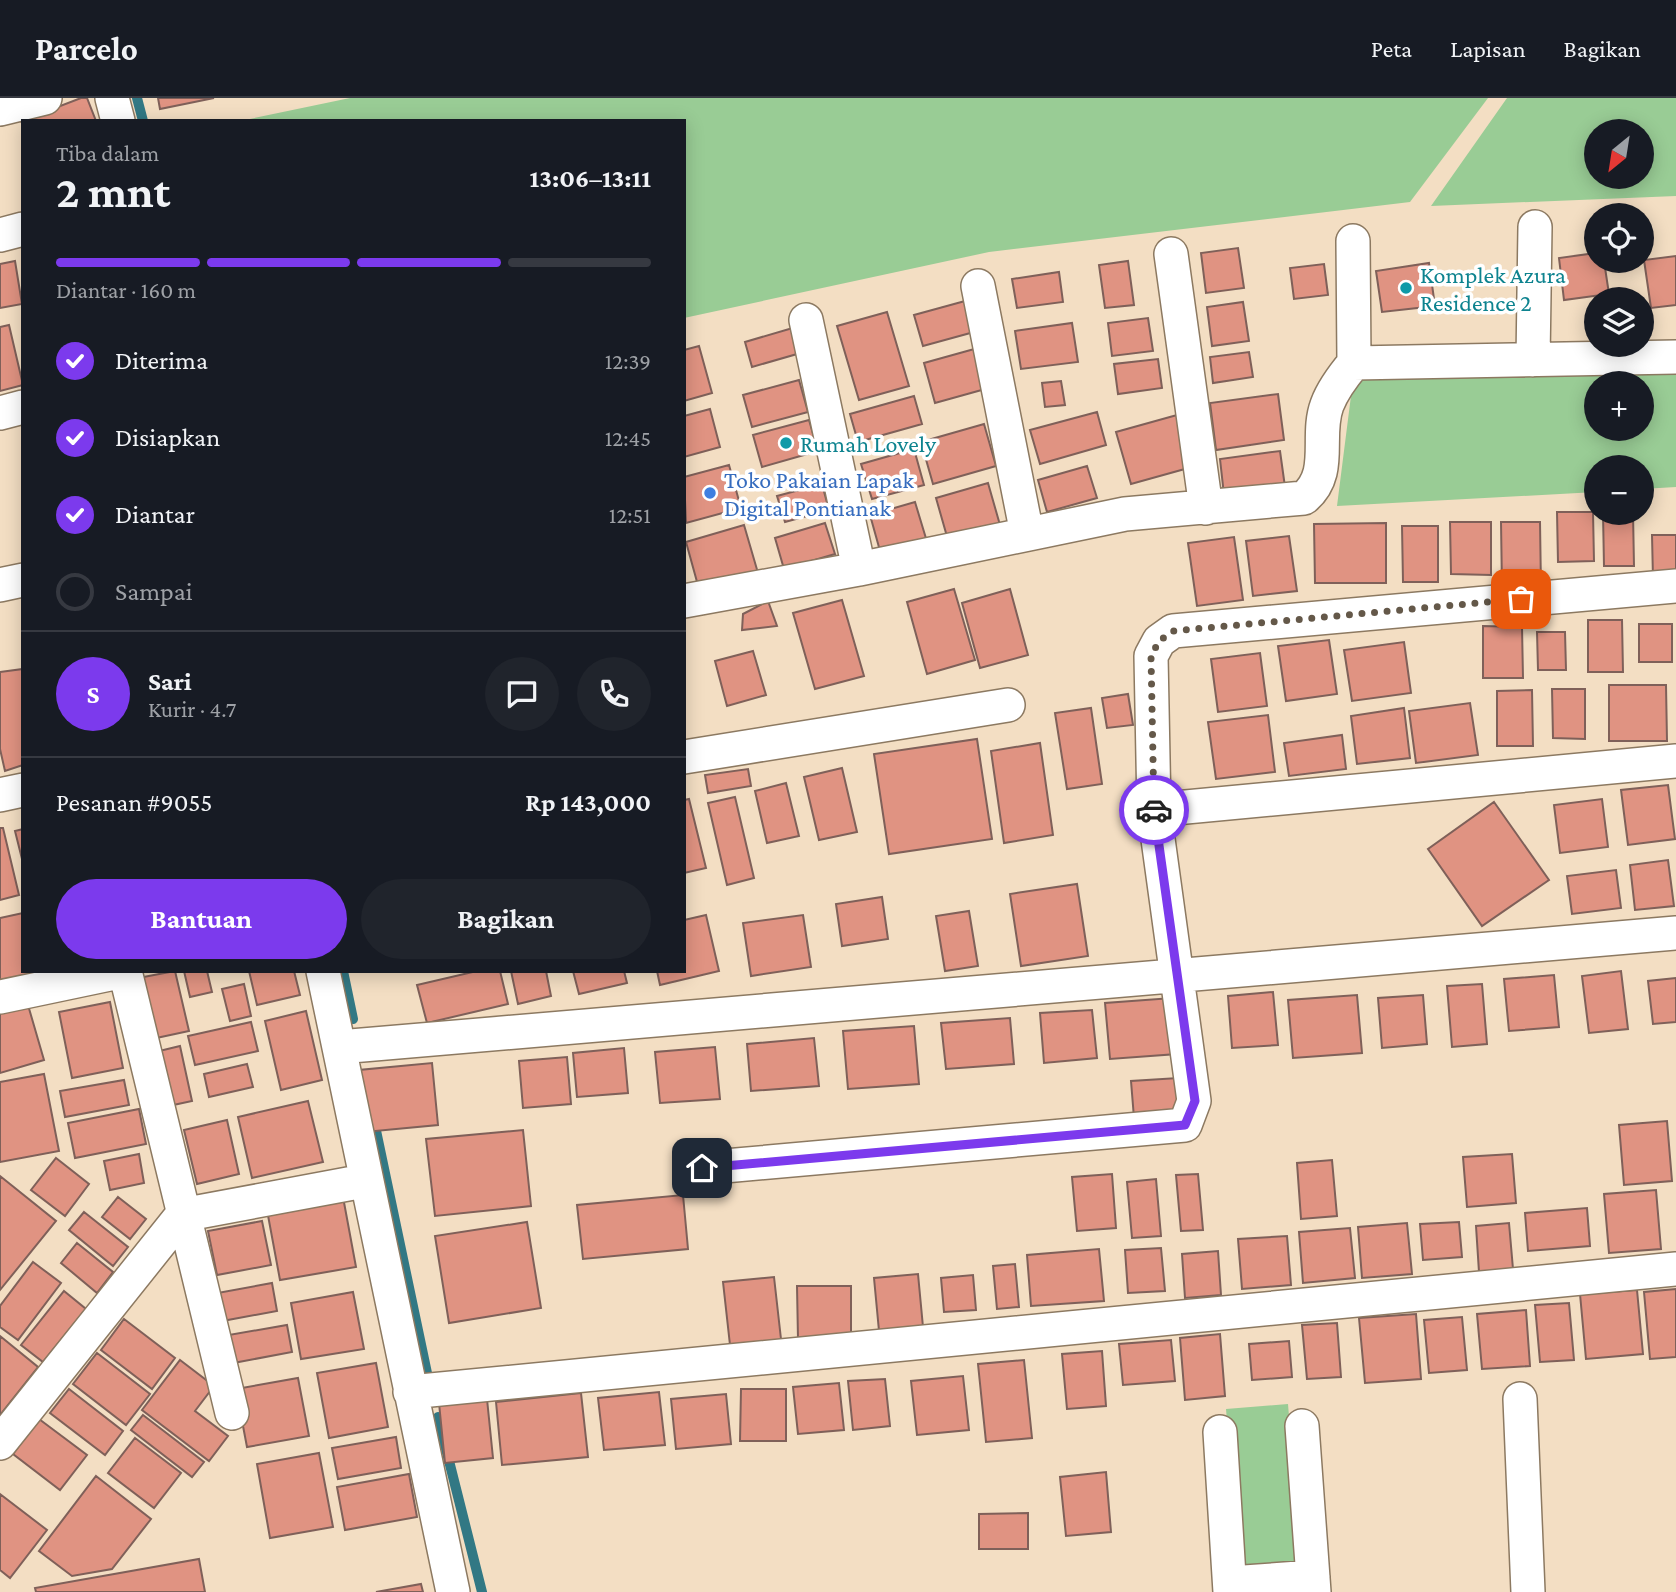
<!DOCTYPE html>
<html lang="id">
<head>
<meta charset="utf-8">
<style>
	:root { --surface:#171b24; --page:#20242c; --text:#f1f3f6; --muted:#9ea1a6; --line:#363941; --accent:#7c3aed }
	body { margin:0; font-family:"Crimson Pro",serif; background:var(--page); color:var(--text); height:100vh; display:flex; flex-direction:column; font-size:26px; white-space:nowrap }
	* { box-sizing:border-box; margin:0 }
	p { font-size:23px; color:var(--muted) }
	.icon { flex:none; width:38px; height:38px; fill:none; stroke:currentColor; stroke-width:2; stroke-linecap:round; stroke-linejoin:round }
	.map { position:relative; flex:1; overflow:hidden }
	.panel { position:absolute; left:21px; top:21px; width:665px; height:854px; display:flex; flex-direction:column; background:var(--surface); border-radius:0px; box-shadow:0 4px 18px #0003 }
	.panel>* { flex:none }
	.needle { width:46px; rotate:210deg }
	.controls { position:absolute; left:1584px; top:21px; display:grid; gap:14px }
	.controls a { display:grid; place-items:center; width:70px; height:70px; border-radius:50%; background:var(--surface); box-shadow:0 4px 18px #0003; font-size:35px }
	.pin { position:absolute; display:grid; place-items:center; width:60px; height:60px; color:#fff; margin:-30px; border-radius:14px; box-shadow:0 4px 10px #0006 }
	.courier { position:absolute; display:grid; place-items:center; width:70px; height:70px; margin:-35px; border:5px solid #7c3aed; border-radius:50%; background:#fff; color:#222; box-shadow:0 2px 9px #0007 }
	.head em { font-style:normal; font-weight:700 }
	.head div { display:flex; flex-direction:column-reverse }
	.head { display:flex; align-items:center; justify-content:space-between; height:119px; padding:0 35px }
	h1 { font-size:46px; font-weight:700; line-height:52px }
	.bar { display:grid; grid-template-columns:repeat(4,1fr); gap:10px 7px; align-content:center; height:84px; padding:0 35px }
	.bar i { height:9px; border-radius:5px; background:var(--line) }
	.bar .on { background:var(--accent) }
	.bar p { grid-column:span 4 }
	.line { display:flex; align-items:center; gap:18px; padding:0 35px; border-top:2px solid var(--line) }
	.line div { flex:1 }
	.round { display:grid; place-items:center; flex:none; width:74px; height:74px; border-radius:37px; background:var(--page) }
	ol { padding:0 35px; list-style:none }
	li { display:flex; align-items:center; gap:21px; height:77px }
	li p { margin-inline-start:auto }
	li .icon { padding:7px; border-radius:50%; background:var(--accent); color:#fff; stroke-width:4 }
	li:last-child { color:var(--muted) }
	li i { width:38px; height:38px; border:4px solid var(--line); border-radius:50% }
	.action { display:flex; gap:14px; margin-top:auto; padding:14px 35px }
	.action a { flex:1; height:80px; border-radius:42px; background:var(--accent); color:#fff; font-size:28px; font-weight:700; line-height:80px; text-align:center }
	.action a+a { background:var(--page); color:var(--text) }
	header { display:flex; align-items:center; gap:42px; box-sizing:border-box; height:98px; padding:0 35px; background:var(--surface); border-bottom:2px solid var(--line) }
	header strong { font-size:33px }
	nav { display:flex; gap:38px; margin-inline-start:auto; font-size:24px }
	.map>svg:first-child { display:block }
</style>
</head>
<body>
<header>
<strong>Parcelo</strong>
<nav><a>Peta</a><a>Lapisan</a><a>Bagikan</a></nav>
</header>
<div class="map">
<svg width="1676" height="1494" viewBox="0 0 1676 1494">
	<rect width="100%" height="100%" fill="#f3dec3"/>
	<path fill="#99cc95" fill-rule="evenodd" d="M350,0H1488L1410,104L989,154L684,220V23H240Z
		M1507,0H1676V98L1431,108ZM1596,33H1642V79H1596Z
		M1676,275V389L1642,391V369H1596V394L1337,408L1353,282ZM1596,285H1642V331H1596Z
		M1288,1306L1303,1494H1241L1226,1311Z"/>
	<g fill="none" stroke-linecap="round" stroke-linejoin="round">
		<path stroke="#327884" stroke-width="10" d="M137,0L143,23
			M343,873L353,921
			M374,1023L427,1275
			M438,1319L482,1494"/>
	</g>
	<path fill="#e09382" stroke="#7f6059" stroke-width="2" d="M81,0H87L96,23H23V27L21,23Z
		M158,0H214L160,11Z
		M1238,150L1244,190L1206,195L1201,155Z
		M1596,155V163H1604L1609,196L1564,202L1559,160Z
		M1676,158V207L1651,210L1644,162Z
		M15,163L22,206L0,210V166Z
		M1128,163L1134,207L1105,210L1099,167Z
		M1429,165L1435,208L1382,214L1376,173Z
		M1324,166L1328,197L1294,201L1290,170Z
		M1059,174L1063,204L1017,210L1012,181Z
		M965,203L974,234L923,248L914,217Z
		M1243,204L1249,243L1212,248L1207,209Z
		M887,214L909,288L859,302L837,228Z
		M1148,220L1153,253L1112,258L1108,225Z
		M1072,225L1078,264L1021,271L1015,233Z
		M9,227L23,287L0,293V229Z
		M796,229L804,254L752,269L745,244Z
		M699,248L712,295L684,303V252Z
		M985,248L996,288L935,305L924,265Z
		M1249,254L1253,279L1213,285L1210,259Z
		M1158,261L1162,290L1118,296L1114,266Z
		M799,282L808,314L752,329L743,297Z
		M1061,283L1065,307L1045,309L1042,285Z
		M1278,296L1284,342L1216,352L1210,305Z
		M914,298L922,326L858,344L850,316Z
		M710,311L720,349L684,359V318Z
		M1097,314L1106,347L1040,366L1030,332Z
		M1177,317L1192,369L1131,386L1116,334Z
		M809,322L818,353L762,369L753,337Z
		M984,326L996,368L933,386L921,344Z
		M914,351L924,387L872,401L861,366Z
		M1280,353L1285,389L1224,397L1220,361Z
		M729,367L741,410L686,425L684,379Z
		M1087,368L1097,400L1047,414L1038,382Z
		M988,385L1000,427L948,442L936,400Z
		M822,386L829,412L785,424L777,398Z
		M915,404L928,447L882,460L870,417Z
		M1557,414H1593L1594,463L1558,464Z
		M1603,415H1633L1634,468H1604Z
		M1450,424H1491V477L1451,476Z
		M1501,424H1540L1541,490H1502Z
		M825,425L835,456L784,471L775,440Z
		M1386,425V485H1315L1314,426Z
		M744,427L758,475L699,491L686,444Z
		M1402,428H1438V484H1403Z
		M1652,437H1676V480L1653,481Z
		M1289,438L1297,493L1253,498L1246,443Z
		M1234,439L1243,502L1197,508L1188,445Z
		M954,491L975,562L927,576L907,504Z
		M1010,491L1028,557L980,570L962,505Z
		M842,502L864,578L815,591L793,515Z
		M768,503L777,528L742,532L743,516Z
		M1588,522H1622L1623,574H1588Z
		M1639,526H1672V564H1639Z
		M1483,528L1522,529L1523,580H1483Z
		M1537,534H1565L1566,572H1538Z
		M1329,542L1337,596L1286,603L1278,548Z
		M1404,544L1411,595L1352,603L1344,552Z
		M753,553L766,597L727,608L715,563Z
		M1260,555L1267,608L1218,614L1211,561Z
		M23,571V667L5,673L0,651V574Z
		M1609,587H1666L1667,643H1609Z
		M1552,591H1585V641L1553,640Z
		M1532,592L1533,648H1497V593Z
		M1128,596L1133,627L1107,630L1102,600Z
		M1470,605L1478,657L1416,665L1409,613Z
		M1091,610L1102,686L1067,691L1055,615Z
		M1404,610L1410,660L1357,666L1351,618Z
		M1268,617L1275,674L1216,681L1208,624Z
		M1342,637L1346,671L1289,678L1284,645Z
		M977,641L992,741L889,756L874,656Z
		M1040,645L1053,737L1004,745L991,653Z
		M842,670L857,734L819,742L804,679Z
		M748,671L751,688L708,695L705,677Z
		M786,685L799,738L767,745L755,693Z
		M1668,687L1675,741L1628,747L1621,692Z
		M735,699L754,780L727,787L708,705Z
		M689,701L706,770L684,775V702Z
		M1602,701L1608,749L1560,755L1554,707Z
		M1494,704L1549,782L1482,828L1428,751Z
		M0,730H3L19,797L0,802Z
		M23,731V765L15,733Z
		M1668,762L1674,808L1635,812L1630,767Z
		M1616,772L1621,810L1572,816L1567,778Z
		M1077,786L1088,858L1021,868L1010,796Z
		M882,799L888,841L842,848L836,806Z
		M969,813L978,868L945,873L936,818Z
		M23,815V873H54L0,885V820Z
		M706,817L719,873L660,887L657,873H684V822Z
		M803,817L811,869L751,878L743,825Z
		M175,873L189,933L147,942L133,881Z
		M184,873H207L212,894L190,899Z
		M249,873H294L300,897L257,907Z
		M477,873H500L508,906L427,925L417,887Z
		M511,873H546L551,898L518,906Z
		M573,873H624L627,885L579,896Z
		M1621,873L1628,931L1589,935L1582,878Z
		M1554,877L1559,929L1509,933L1504,881Z
		M1676,880V924L1653,926L1648,883Z
		M244,886L251,918L230,923L222,891Z
		M1482,886L1487,946L1452,949L1447,888Z
		M1273,894L1278,947L1232,950L1228,898Z
		M1357,897L1362,955L1293,960L1288,902Z
		M1423,897L1427,946L1382,950L1378,900Z
		M1172,900L1177,956L1110,961L1105,905Z
		M110,904L123,970L72,980L59,914Z
		M28,907L44,962L0,975V915Z
		M1092,912L1097,960L1044,965L1040,915Z
		M306,913L322,982L281,992L265,923Z
		M1010,920L1014,966L946,971L941,925Z
		M251,924L258,953L195,967L188,938Z
		M914,928L919,986L848,991L843,933Z
		M814,940L819,988L751,993L747,946Z
		M180,948L192,1003L164,1009L151,955Z
		M715,949L720,1001L660,1005L655,954Z
		M624,950L628,995L577,999L573,955Z
		M567,959L571,1006L523,1010L519,963Z
		M432,965L438,1027L365,1034L359,972Z
		M247,966L253,989L209,999L204,976Z
		M44,976L59,1053L0,1064V984Z
		M1178,980L1181,1016L1134,1020L1131,983Z
		M124,982L129,1007L65,1019L60,993Z
		M308,1003L323,1064L252,1080L238,1019Z
		M139,1011L146,1046L75,1060L68,1025Z
		M227,1022L239,1076L197,1086L184,1032Z
		M1667,1023L1672,1083L1624,1087L1619,1027Z
		M523,1032L531,1108L435,1118L426,1041Z
		M139,1056L144,1085L110,1092L104,1063Z
		M1512,1056L1516,1105L1467,1109L1463,1059Z
		M56,1060L89,1086L65,1118L31,1092Z
		M1332,1062L1337,1118L1301,1121L1297,1065Z
		M1112,1076L1116,1130L1077,1133L1072,1079Z
		M1198,1076L1203,1132L1181,1133L1176,1077Z
		M0,1078L56,1123L0,1192Z
		M1156,1081L1161,1138L1132,1140L1127,1084Z
		M1656,1092L1661,1151L1609,1155L1604,1096Z
		M683,1097L688,1151L583,1161L577,1107Z
		M118,1099L146,1121L130,1141L102,1119Z
		M343,1099L356,1169L280,1182L267,1112Z
		M1587,1110L1590,1148L1528,1153L1525,1115Z
		M84,1114L128,1149L113,1168L69,1132Z
		M262,1123L271,1167L217,1177L208,1133Z
		M527,1124L541,1210L449,1225L435,1138Z
		M1459,1124L1462,1159L1423,1162L1420,1126Z
		M1407,1125L1412,1176L1362,1180L1358,1129Z
		M1509,1125L1513,1171L1479,1174L1476,1128Z
		M1350,1130L1355,1180L1303,1185L1299,1134Z
		M1287,1138L1291,1187L1242,1191L1238,1141Z
		M77,1145L113,1174L97,1195L61,1165Z
		M1161,1150L1165,1193L1128,1195L1125,1152Z
		M1099,1151L1104,1203L1031,1208L1027,1157Z
		M1218,1153L1221,1197L1185,1200L1182,1156Z
		M33,1164L61,1185L18,1242L0,1229V1208Z
		M1015,1166L1019,1209L997,1211L993,1168Z
		M918,1176L923,1229L879,1233L874,1180Z
		M973,1177L976,1212L944,1214L941,1180Z
		M774,1179L782,1250L731,1256L723,1184Z
		M272,1185L277,1213L217,1224L212,1196Z
		M797,1188H851V1240L798,1241Z
		M1676,1191V1259L1650,1261L1644,1194Z
		M1637,1192L1643,1256L1586,1261L1580,1196Z
		M64,1193L86,1211L43,1264L21,1247Z
		M353,1194L364,1251L301,1261L291,1205Z
		M1569,1205L1574,1262L1540,1264L1535,1207Z
		M1526,1212L1530,1268L1482,1271L1477,1216Z
		M1416,1216L1421,1281L1365,1285L1359,1220Z
		M1462,1219L1467,1272L1429,1275L1424,1222Z
		M124,1221L175,1260L152,1291L101,1252Z
		M1337,1225L1341,1279L1307,1281L1302,1227Z
		M287,1227L292,1254L228,1266L223,1238Z
		M1220,1236L1225,1298L1185,1302L1180,1240Z
		M0,1238L38,1269L0,1317Z
		M1171,1242L1175,1283L1123,1287L1119,1246Z
		M1289,1243L1292,1279L1252,1282L1249,1246Z
		M1102,1253L1106,1308L1067,1311L1062,1256Z
		M97,1255L150,1296L126,1327L73,1286Z
		M180,1262L214,1288L195,1313L228,1338L209,1363L142,1312Z
		M1024,1262L1032,1340L986,1344L978,1266Z
		M376,1265L388,1329L329,1340L317,1275Z
		M963,1278L969,1332L917,1337L911,1283Z
		M298,1280L309,1338L247,1349L236,1291Z
		M885,1281L890,1328L853,1332L848,1283Z
		M839,1285L844,1332L798,1336L793,1289Z
		M69,1291L123,1333L105,1357L50,1315Z
		M741,1291H786V1343H740Z
		M659,1294L665,1347L604,1352L598,1300Z
		M581,1295L588,1359L502,1367L496,1304Z
		M726,1296L731,1346L676,1351L671,1301Z
		M487,1301L493,1360L445,1365L439,1305Z
		M143,1317L204,1364L192,1379L131,1332Z
		M39,1321L87,1357L60,1392L13,1356Z
		M396,1339L401,1370L338,1381L332,1350Z
		M135,1340L181,1375L154,1410L108,1375Z
		M319,1355L333,1429L270,1440L257,1366Z
		M1106,1374L1111,1434L1066,1438L1060,1379Z
		M409,1376L417,1419L345,1432L337,1389Z
		M96,1378L151,1421L112,1471L72,1478L39,1453Z
		M0,1396L47,1432L10,1480L0,1472Z
		M1028,1415V1451H979V1416Z
		M199,1461L205,1494H36L35,1490Z
		M421,1486L423,1494H376Z"/>
	<g fill="none" stroke-linecap="round" stroke-linejoin="round">
		<g stroke="#8c7961" stroke-width="36">
			<path id="minor" d="M112,0L118,23
				M0,11L45,0
				M0,137L23,131
				M1353,143L1354,265
				M1171,156L1206,410
				M978,188L1027,436
				M806,222L859,471
				M1533,262L1535,129
				M0,315L23,309
				M0,487L23,482
				M684,503L859,471L1125,416L1304,400C1334,375 1315,339 1327,307C1333,291 1343,278 1354,265L1676,259
				M684,659L1008,607
				M0,697L23,692
				M1154,712L1676,663
				M125,873L232,1315
				M323,873L453,1494
				M0,899L124,873
				M339,949L1676,835
				M702,1070L1185,1027L1194,1003L1154,712L1151,558L1159,543L1173,533L1676,488
				M410,1294L1676,1171
				M1520,1301L1528,1494
				M1302,1328L1314,1494
				M1220,1334L1230,1494
				M0,1345L182,1117L364,1083
				M1230,1485L1313,1479"/>
		</g>
		<use href="#minor" stroke="#fff" stroke-width="33"/>
	</g>
	<g fill="none" stroke-linecap="round" stroke-linejoin="round">
		<path stroke="#645849" stroke-width="7" stroke-dasharray="0 12.6" d="M1154,712L1151,558L1159,543L1173,533L1521,501"/>
		<path stroke="#7c3aed" stroke-width="9" d="M702,1070L1185,1027L1195,1003L1154,712"/>
	</g>
	<g fill="#0f9aa8" stroke="#fff" stroke-width="2.5">
		<circle cx="1406" cy="190" r="7"/>
		<circle cx="786" cy="345" r="7"/>
	</g>
	<circle fill="#3f7fe0" stroke="#fff" stroke-width="2.5" cx="710" cy="395" r="7"/>
	<g text-anchor="middle" dominant-baseline="central" stroke-width="7" stroke-linejoin="round" paint-order="stroke">
		<g font-size="24" fill="#0d838f" stroke="#fff" text-anchor="start">
			<text x="1420" y="176">Komplek Azura<tspan x="1420" dy="28">Residence 2</tspan></text>
			<text x="800" y="345">Rumah Lovely</text>
		</g>
		<g font-size="24" fill="#366cbe" stroke="#fff" text-anchor="start">
			<text x="724" y="381">Toko Pakaian Lapak<tspan x="724" dy="28">Digital Pontianak</tspan></text>
		</g>
	</g>
</svg>
<div class="controls">
<a><svg class="needle" viewBox="-14 -14 28 28"><path d="M0-13l5 13h-10z" fill="#e53935"/><path d="M0 13l5-13h-10z" fill="#9ea1a6"/></svg></a>
<a><svg class="icon" aria-label="locate" viewBox="0 0 24 24"><circle cx="12" cy="12" r="6"/><path d="M12 2v4M12 18v4M2 12h4M18 12h4"/></svg></a>
<a><svg class="icon" aria-label="layers" viewBox="0 0 24 24"><path d="M12 4l9 5-9 5-9-5zM3 14l9 5 9-5"/></svg></a>
<a>+</a>
<a>−</a>
</div>
<div class="pin" style="left:1521px;top:501px;background:#ea580c"><svg class="icon" aria-label="bag" viewBox="0 0 24 24"><path d="M5 8h14l-1 12H6zM9 8a3 3 0 0 1 6 0"/></svg></div>
<div class="pin" style="left:702px;top:1070px;background:#1f2937"><svg class="icon" aria-label="home" viewBox="0 0 24 24"><path d="M3 11l9-7 9 7M6 9v11h12V9"/></svg></div>
<div class="courier" style="left:1154px;top:712px"><svg class="icon" aria-label="car" viewBox="0 0 24 24"><path d="M5 17H2v-5l4-1 3-4h7l3 4 3 1v5h-3M9 17h6M6 11h13"/><circle cx="7" cy="17" r="2"/><circle cx="17" cy="17" r="2"/></svg></div>
<section class="panel">
<div class="head"><div><h1>2 mnt</h1><p>Tiba dalam</p></div><em>13:06–13:11</em></div>
<div class="bar"><i class="on"></i><i class="on"></i><i class="on"></i><i></i><p>Diantar · 160 m</p></div>
<ol>
<li><svg class="icon" aria-label="check" viewBox="0 0 24 24"><path d="M5 12l5 5 9-10"/></svg>Diterima<p>12:39</p></li>
<li><svg class="icon" aria-label="check" viewBox="0 0 24 24"><path d="M5 12l5 5 9-10"/></svg>Disiapkan<p>12:45</p></li>
<li><svg class="icon" aria-label="check" viewBox="0 0 24 24"><path d="M5 12l5 5 9-10"/></svg>Diantar<p>12:51</p></li>
<li><i></i>Sampai</li>
</ol>
<div class="line" style="height:126px"><b class="round" style="background:var(--accent);color:#fff">S</b><div><b>Sari</b><p>Kurir · 4.7</p></div><a class="round"><svg class="icon" aria-label="chat" viewBox="0 0 24 24"><path d="M4 5h16v11H9l-5 4z"/></svg></a><a class="round"><svg class="icon" aria-label="phone" viewBox="0 0 24 24"><path d="M5 4h4l2 5-3 2q2 4 5 5l2-3 5 2v4C11 20 4 13 5 4z"/></svg></a></div>
<div class="line" style="height:91px"><div>Pesanan #9055</div><b>Rp 143,000</b></div>
<div class="action"><a>Bantuan</a><a>Bagikan</a></div>
</section>
</div>
</body>
</html>
